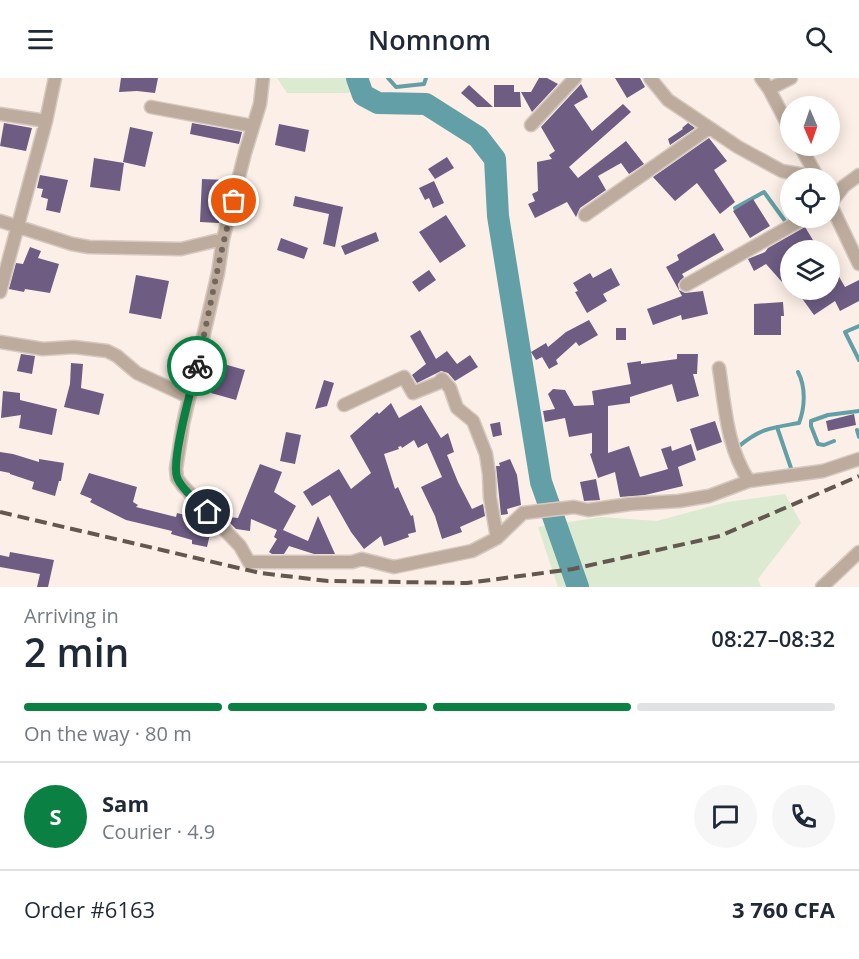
<!DOCTYPE html>
<html lang="en">
<head>
<meta charset="utf-8">
<style>
	:root { --surface:#fff; --page:#f6f6f7; --text:#1f2937; --muted:#747a83; --line:#e0e1e3; --accent:#0b8043 }
	body { margin:0; font-family:"Open Sans",sans-serif; background:var(--page); color:var(--text); height:100vh; display:flex; flex-direction:column; font-size:22px; white-space:nowrap }
	* { box-sizing:border-box; margin:0 }
	p { font-size:20px; color:var(--muted) }
	.icon { flex:none; width:33px; height:33px; fill:none; stroke:currentColor; stroke-width:2; stroke-linecap:round; stroke-linejoin:round }
	.map { position:relative; height:509px; overflow:hidden }
	.sheet { display:flex; flex-direction:column; background:var(--surface); flex:1 }
	.sheet>* { flex:none }
	.needle { width:39px; rotate:178deg }
	.buttons { position:absolute; left:780px; top:18px; display:grid; gap:12px }
	.buttons a { display:grid; place-items:center; width:60px; height:60px; border-radius:50%; background:var(--surface); box-shadow:0 3px 15px #0003; font-size:30px }
	.pin { position:absolute; display:grid; place-items:center; width:51px; height:51px; color:#fff; margin:-26px; border:3px solid #fff; border-radius:50%; box-shadow:0 2px 6px #0007 }
	.courier { position:absolute; display:grid; place-items:center; width:60px; height:60px; margin:-30px; border:4px solid #0b8043; border-radius:50%; background:#fff; color:#222; box-shadow:0 2px 8px #0007 }
	.head em { font-style:normal; font-weight:600 }
	.head div { display:flex; flex-direction:column-reverse }
	.head { display:flex; align-items:center; justify-content:space-between; height:102px; padding:0 24px }
	h1 { font-size:39px; font-weight:600; line-height:45px }
	.bar { display:grid; grid-template-columns:repeat(4,1fr); gap:9px 6px; align-content:center; height:72px; padding:0 24px }
	.bar i { height:8px; border-radius:4px; background:var(--line) }
	.bar .selected { background:var(--accent) }
	.bar p { grid-column:span 4 }
	.line { display:flex; align-items:center; gap:15px; padding:0 24px; border-top:2px solid var(--line) }
	.line div { flex:1 }
	.round { display:grid; place-items:center; flex:none; width:63px; height:63px; border-radius:32px; background:var(--page) }
	header { display:flex; justify-content:space-between; align-items:center; height:78px; padding:0 24px; background:var(--surface); font-size:27px; font-weight:600 }
	.map>svg:first-child { display:block }
</style>
</head>
<body>
<header><svg class="icon" aria-label="menu" viewBox="0 0 24 24"><path d="M4 6h16M4 12h16M4 18h16"/></svg>Nomnom<svg class="icon" aria-label="search" viewBox="0 0 24 24"><circle cx="10" cy="10" r="6"/><path d="M15 15l6 6"/></svg></header>
<div class="map">
<svg width="859" height="509" viewBox="0 0 859 509">
	<rect width="100%" height="100%" fill="#fcefe7"/>
	<path fill="#dbead0" d="M277,0H364L367,9L347,15H287Z
		M785,416L801,445L758,501L761,509H558L538,449L601,439L657,443L727,424Z"/>
	<g fill="none" stroke-linecap="round" stroke-linejoin="round">
		<path stroke="#629fa6" stroke-width="4" d="M388,0L396,9L424,6L426,0
			M735,130L764,114L788,147
			M859,248L845,254L859,282
			M777,349L792,393
			M857,352L859,359
			M834,363L824,367L818,366L811,348V343L828,337L859,333
			M738,369C761,350 771,350 799,345C805,329 806,309 798,294"/>
		<path stroke="#629fa6" stroke-width="22" d="M357,0L363,17L378,25L426,26L478,59L495,81L498,138L541,404L578,509"/>
	</g>
	<path fill="#6e5c83" d="M121,0H158L155,15L137,13L119,14Z
		M539,0H547L558,6L532,34L521,14H531Z
		M615,0H640L645,9L627,20Z
		M581,6L588,19L574,27L592,53L623,26L631,34L569,89L578,100L626,63L644,86L629,96L621,85L598,98L606,112L580,130L576,139L567,124L535,140L528,126L535,123L532,116L538,113L537,84L552,81L549,77L555,73L541,49Z
		M469,7L493,29H477L461,15Z
		M494,7H514V14H520L521,29H494Z
		M4,45L32,50L26,73L0,68Z
		M192,45L242,54L239,66L190,56Z
		M688,45L695,50L670,67L668,61L683,51L682,50Z
		M279,46L309,52L305,74L275,67Z
		M130,49L153,54L145,89L123,84Z
		M709,60L727,83L714,92L735,124L720,136L697,105L675,123L653,99Z
		M447,79L454,90L435,101L428,91Z
		M94,80L124,85L120,113L90,109Z
		M40,97L68,102L60,135L46,132L48,121L41,119L43,111L37,110Z
		M202,101L226,102L225,120L219,145L200,144Z
		M434,103L444,125L433,130L429,120L425,122L419,110Z
		M295,118L343,129L335,169L323,166L329,136L293,128Z
		M753,121L770,148L750,160L733,133Z
		M446,137L466,168L440,185L419,154Z
		M805,149L819,172H790V207L781,195L782,204L766,186L754,193L748,181L765,174L768,170Z
		M376,154L379,163L345,177L341,168Z
		M714,155L724,172L682,196L684,199L678,206L679,212L685,215L703,213L708,236L682,242L681,237L653,247L647,231L682,218L666,189L679,182L677,177Z
		M281,160L308,170L304,181L277,172Z
		M30,169L41,173L38,180L59,186L50,215L25,211L24,214L9,211L16,185L23,186Z
		M830,183L845,209L859,202V223L840,233L835,223L814,237L796,212H830Z
		M611,190L620,207L603,216L607,223L587,235L575,214L578,213L573,205L590,195L593,200Z
		M429,192L436,202L419,214L412,204Z
		M136,197L169,203L161,241L129,235Z
		M783,224L784,238H781V257H754V226Z
		M589,242L598,257L579,268L576,264L556,282L558,286L549,291L542,279L536,282L531,274L546,265L548,269L566,254Z
		M616,250H626V262H616Z
		M420,252L436,281L447,273L457,286L470,277L478,289L455,303L448,295L441,293L417,305L412,297L426,286L410,258Z
		M21,276L35,278L32,296L17,293Z
		M677,276H698L697,296H693L699,318L677,324L672,306L630,319V325L608,328V375L629,368L640,399L668,391L661,371L671,368L672,373L691,366L696,382L678,389L683,408L645,417L620,419L615,394L598,400L590,376L592,375V355L569,359L565,340L545,344L543,333L555,331L548,316L553,311L565,312L574,328L594,327L592,313L631,306L627,285L641,283V286L677,281Z
		M71,285L83,286L81,310L104,316L99,337L64,329L70,306Z
		M220,285L245,292L236,322L211,315Z
		M324,302L334,305L327,328L315,331Z
		M3,313L20,315V322L57,331L52,357L19,350L21,337L1,340Z
		M391,325L399,340L421,327L441,360L448,355L454,374L447,377L458,404L472,431L483,426L485,438L460,449L462,454L442,461L435,438L421,409L442,399L427,365L418,370L414,362L402,370L401,368L398,369L399,371L384,376L395,411L398,409L411,438L413,437L416,454L408,456L409,459L384,468L381,458L364,471L351,454L330,417L312,428L303,414L339,391L351,411L371,395L350,358L377,334L379,336Z
		M854,336L856,347L828,353L826,343Z
		M715,343L722,364L697,373L690,351Z
		M500,344L502,357L493,359L490,346Z
		M286,354L301,357L295,386L280,383Z
		M0,374L13,376L39,384V381L64,385L61,403H59L55,418L32,411L34,404L10,396V395L0,393Z
		M510,381L517,397L521,427L507,431L508,436L501,437L496,388H500L499,385Z
		M260,386L282,394L274,414L296,428L283,452L308,463L318,438L335,476H314L289,468L284,476H272L269,474L277,461L274,459L277,452L251,441L250,453L236,451L230,445V439L238,440Z
		M89,395L137,409L133,424L138,427L136,429L176,439L177,435L196,440L194,449L211,452L207,469L192,466V462L171,456L172,453L126,442L90,424L92,421L80,416Z
		M596,401L600,422L584,423L580,404Z
		M10,474L54,482L48,509H37L40,496L0,489V477L9,479Z"/>
	<g fill="none" stroke-linecap="round" stroke-linejoin="round">
		<g stroke="#d6c9c1" stroke-width="15">
			<path id="minor" d="M263,0L260,26L245,75L223,161L218,195L183,346L176,391L177,400L182,407L240,468L249,484H352L362,481L394,489L472,473L497,460L523,435L574,429L588,432L630,426L679,423L709,418L749,403
				M650,0L668,22L738,69L782,93L805,97L816,96
				M761,0L769,11
				M151,29L253,48
				M0,36L46,43
				M531,47L575,0
				M790,51L769,11L791,0
				M800,68L818,100
				M830,122L831,125L844,108L859,97
				M830,125L859,186
				M585,137L709,50
				M0,143L72,166L89,169L181,171L223,161
				M686,207L805,140
				M0,214L46,43L55,0
				M0,264L43,271L74,269L107,273L117,278L137,295L189,319
				M719,290C725,329 727,370 749,403L823,393L859,381
				M344,327L404,299L413,315L438,305L442,301L450,310L457,330L473,343L486,376L489,396L490,419L497,460
				M822,509L859,474"/>
		</g>
		<use href="#minor" stroke="#bdac9d" stroke-width="12"/>
		<path stroke="#635850" stroke-width="4" stroke-dasharray="12 6" stroke-linecap="butt" d="M0,434L260,495L328,503L467,505L573,491L720,458L859,398"/>
	</g>
	<g fill="none" stroke-linecap="round" stroke-linejoin="round">
		<path stroke="#72665f" stroke-width="6" stroke-dasharray="0 10.8" d="M197,288C210,233 219,177 234,123"/>
		<path stroke="#0b8043" stroke-width="8" d="M197,288C192,308 171,382 177,399C180,410 200,426 208,434"/>
	</g>
</svg>
<div class="buttons">
<a><svg class="needle" viewBox="-14 -14 28 28"><path d="M0-13l5 13h-10z" fill="#e53935"/><path d="M0 13l5-13h-10z" fill="#747a83"/></svg></a>
<a><svg class="icon" aria-label="locate" viewBox="0 0 24 24"><circle cx="12" cy="12" r="6"/><path d="M12 2v4M12 18v4M2 12h4M18 12h4"/></svg></a>
<a><svg class="icon" aria-label="layers" viewBox="0 0 24 24"><path d="M12 4l9 5-9 5-9-5zM3 14l9 5 9-5"/></svg></a>
</div>
<div class="pin" style="left:234px;top:123px;background:#ea580c"><svg class="icon" aria-label="bag" viewBox="0 0 24 24"><path d="M5 8h14l-1 12H6zM9 8a3 3 0 0 1 6 0"/></svg></div>
<div class="pin" style="left:208px;top:434px;background:#1f2937"><svg class="icon" aria-label="home" viewBox="0 0 24 24"><path d="M3 11l9-7 9 7M6 9v11h12V9"/></svg></div>
<div class="courier" style="left:197px;top:288px"><svg class="icon" aria-label="bike" viewBox="0 0 24 24"><circle cx="6" cy="16" r="4"/><circle cx="18" cy="16" r="4"/><path d="M6 16l4-8h5l3 8M10 8l3 8H6M13 5h3"/></svg></div>
</div>
<section class="sheet">
<div class="head"><div><h1>2 min</h1><p>Arriving in</p></div><em>08:27–08:32</em></div>
<div class="bar"><i class="selected"></i><i class="selected"></i><i class="selected"></i><i></i><p>On the way · 80 m</p></div>
<div class="line" style="height:108px"><b class="round" style="background:var(--accent);color:#fff">S</b><div><b>Sam</b><p>Courier · 4.9</p></div><a class="round"><svg class="icon" aria-label="chat" viewBox="0 0 24 24"><path d="M4 5h16v11H9l-5 4z"/></svg></a><a class="round"><svg class="icon" aria-label="phone" viewBox="0 0 24 24"><path d="M5 4h4l2 5-3 2q2 4 5 5l2-3 5 2v4C11 20 4 13 5 4z"/></svg></a></div>
<div class="line" style="height:78px"><div>Order #6163</div><b>3 760 CFA</b></div>
</section>
</body>
</html>
